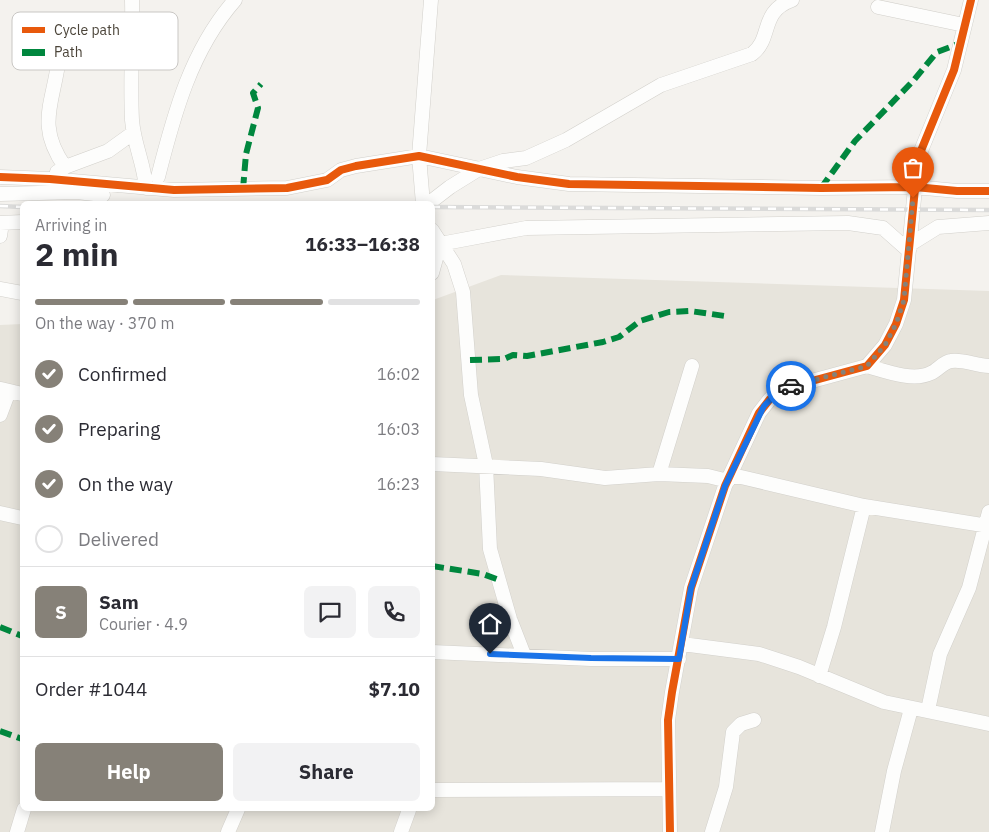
<!DOCTYPE html>
<html lang="en">
<head>
<meta charset="utf-8">
<style>
	:root { --surface:#fff; --page:#f2f2f3; --text:#2b2b33; --muted:#7c7c81; --line:#e1e1e2; --accent:#868178 }
	body { margin:0; font-family:"IBM Plex Sans",sans-serif; background:var(--page); color:var(--text); height:100vh; display:flex; flex-direction:column; font-size:19px; white-space:nowrap }
	* { box-sizing:border-box; margin:0 }
	p { font-size:16px; color:var(--muted) }
	.icon { flex:none; width:28px; height:28px; fill:none; stroke:currentColor; stroke-width:2; stroke-linecap:round; stroke-linejoin:round }
	.map { position:relative; flex:1; overflow:hidden }
	.panel { position:absolute; left:20px; top:201px; width:415px; height:610px; display:flex; flex-direction:column; background:var(--surface); border-radius:8px; box-shadow:0 2px 12px #0003 }
	.panel>* { flex:none }
	.pin { position:absolute; display:grid; place-items:center; width:42px; height:42px; color:#fff; margin:-51px -21px; border-radius:50% 50% 50% 0; rotate:-45deg; box-shadow:0 0 5px #0007 }
	.pin .icon { rotate:45deg }
	.courier { position:absolute; display:grid; place-items:center; width:50px; height:50px; margin:-25px; border:4px solid #1a73e8; border-radius:50%; background:#fff; color:#222; box-shadow:0 1px 6px #0007 }
	.headline em { font-style:normal; font-weight:700 }
	.headline div { display:flex; flex-direction:column-reverse }
	.headline { display:flex; align-items:center; justify-content:space-between; height:85px; padding:0 15px }
	h1 { font-size:32px; font-weight:700; line-height:38px }
	.bar { display:grid; grid-template-columns:repeat(4,1fr); gap:8px 5px; align-content:center; height:60px; padding:0 15px }
	.bar i { height:6px; border-radius:4px; background:var(--line) }
	.bar .current { background:var(--accent) }
	.bar p { grid-column:span 4 }
	.line { display:flex; align-items:center; gap:12px; padding:0 15px; border-top:1px solid var(--line) }
	.line div { flex:1 }
	.round { display:grid; place-items:center; flex:none; width:52px; height:52px; border-radius:8px; background:var(--page) }
	ol { padding:0 15px; list-style:none }
	li { display:flex; align-items:center; gap:15px; height:55px }
	li p { margin-inline-start:auto }
	li .icon { padding:5px; border-radius:50%; background:var(--accent); color:#fff; stroke-width:4 }
	li:last-child { color:var(--muted) }
	li i { width:28px; height:28px; border:2px solid var(--line); border-radius:50% }
	.cta { display:flex; gap:10px; margin-top:auto; padding:10px 15px }
	.cta a { flex:1; height:58px; border-radius:8px; background:var(--accent); color:#fff; font-size:20px; font-weight:700; line-height:58px; text-align:center }
	.cta a+a { background:var(--page); color:var(--text) }
	.map>svg:first-child { display:block }
</style>
</head>
<body>
<div class="map">
<svg width="989" height="832" viewBox="0 0 989 832">
	<rect width="100%" height="100%" fill="#f4f2ee"/>
	<path fill="#e7e4dc" d="M501,275L989,291V832H0V325L22,324V809H432L433,300Z"/>
	<g fill="none" stroke-linecap="round" stroke-linejoin="round">
		<g stroke="#d2d0cb" stroke-width="15">
			<path id="minor" d="M132,0C133,40 130,80 132,120C134,145 144,163 146,188
				M878,7L964,25
				M32,37L49,45L59,57C54,103 35,124 65,167
				M57,172L65,167L108,151L133,133
				M0,177L50,179L174,190L287,188L327,180L341,170L356,166L419,156L517,177L569,184L821,188L915,187L957,191H989
				M158,177C174,114 191,50 235,0
				M0,194L77,192L103,195
				M423,204L419,156L431,0
				M428,204L450,187L479,169L503,161L526,158L566,140L661,85L752,54C773,38 759,12 792,0
				M0,223L22,222
				M432,230L454,264L463,292L471,395L486,465L490,549L510,619L524,655
				M0,236L2,223
				M909,245L938,227L989,223
				M432,273L440,244L526,228L848,223L883,228L909,251
				M0,289L22,293
				M867,366C885,371 913,382 931,373C938,370 943,362 951,361C964,359 976,366 989,366
				M1,389L22,394
				M0,415L9,391
				M432,464L541,469L605,478L659,474L708,476L728,481
				M659,474L692,366
				M731,477H741L864,506L989,526
				M0,513L22,518
				M682,644L759,654L799,667L884,702L989,724
				M432,652L591,659H679
				M819,676L834,627L864,506
				M928,710L940,654L969,588L989,512
				M432,790L669,789
				M17,832L24,809
				M228,832L238,809
				M401,832L409,810
				M670,832L668,720L672,692L691,588L725,486L759,413L770,399L786,388L867,366L885,345L896,324L904,300L918,158L954,70L971,0
				M712,832L726,787L733,732L741,724L754,720
				M882,832L894,771L911,709"/>
		</g>
		<use href="#minor" stroke="#fdfdfc" stroke-width="14"/>
		<g stroke="#dbdbda" stroke-width="4.5">
			<path id="rail" d="M0,206L22,207
				M432,207L989,210"/>
		</g>
		<use href="#rail" stroke="#fff" stroke-width="2.5" stroke-dasharray="8" stroke-linecap="butt"/>
		<path stroke="#00873e" stroke-width="6" stroke-dasharray="12 6" stroke-linecap="butt" d="M821,188L855,141L913,81L937,52L961,43
			M243,189L246,154L258,108L253,93L261,84
			M470,360L504,359L513,355L527,356L603,342L619,337L640,321L669,312L690,311L725,316
			M432,566L483,574L499,580
			M0,627L22,636
			M0,731L22,739"/>
		<g stroke="#fff" stroke-width="11">
			<path id="cycleway" d="M0,177L50,179L174,190L287,188L327,180L341,170L356,166L419,156L517,177L569,184L821,188L915,187L957,191H989
				M670,832L668,720L672,692L691,588L725,486L759,413L770,399L786,388L867,366L885,345L896,324L904,300L918,158L954,70L971,0"/>
		</g>
		<use href="#cycleway" stroke="#e8590c" stroke-width="8"/>
	</g>
	<g fill="none" stroke-linecap="round" stroke-linejoin="round">
		<path stroke="#868178" stroke-width="5" stroke-dasharray="0 9" d="M791,386L867,366L885,345L896,324L904,300L913,198"/>
		<path stroke="#1a73e8" stroke-width="6" d="M490,654L591,658L679,659L691,588L725,486L764,406L779,391L791,386"/>
	</g>
	<rect x="12" y="12" width="166" height="58" rx="8" fill="#fff" stroke="#c9c7c4" stroke-width="1"/>
	<rect x="22" y="27" width="23" height="6" fill="#e8590c"/>
	<rect x="22" y="49" width="23" height="7" fill="#00873e"/>
	<g font-size="14" fill="#4b4439">
		<text x="54" y="35">Cycle path</text>
		<text x="54" y="57">Path</text>
	</g>
</svg>
<div class="pin" style="left:913px;top:198px;background:#ea580c"><svg class="icon" aria-label="bag" viewBox="0 0 24 24"><path d="M5 8h14l-1 12H6zM9 8a3 3 0 0 1 6 0"/></svg></div>
<div class="pin" style="left:490px;top:654px;background:#1f2937"><svg class="icon" aria-label="home" viewBox="0 0 24 24"><path d="M3 11l9-7 9 7M6 9v11h12V9"/></svg></div>
<div class="courier" style="left:791px;top:386px"><svg class="icon" aria-label="car" viewBox="0 0 24 24"><path d="M5 17H2v-5l4-1 3-4h7l3 4 3 1v5h-3M9 17h6M6 11h13"/><circle cx="7" cy="17" r="2"/><circle cx="17" cy="17" r="2"/></svg></div>
<section class="panel">
<div class="headline"><div><h1>2 min</h1><p>Arriving in</p></div><em>16:33–16:38</em></div>
<div class="bar"><i class="current"></i><i class="current"></i><i class="current"></i><i></i><p>On the way · 370 m</p></div>
<ol>
<li><svg class="icon" aria-label="check" viewBox="0 0 24 24"><path d="M5 12l5 5 9-10"/></svg>Confirmed<p>16:02</p></li>
<li><svg class="icon" aria-label="check" viewBox="0 0 24 24"><path d="M5 12l5 5 9-10"/></svg>Preparing<p>16:03</p></li>
<li><svg class="icon" aria-label="check" viewBox="0 0 24 24"><path d="M5 12l5 5 9-10"/></svg>On the way<p>16:23</p></li>
<li><i></i>Delivered</li>
</ol>
<div class="line" style="height:90px"><b class="round" style="background:var(--accent);color:#fff">S</b><div><b>Sam</b><p>Courier · 4.9</p></div><a class="round"><svg class="icon" aria-label="chat" viewBox="0 0 24 24"><path d="M4 5h16v11H9l-5 4z"/></svg></a><a class="round"><svg class="icon" aria-label="phone" viewBox="0 0 24 24"><path d="M5 4h4l2 5-3 2q2 4 5 5l2-3 5 2v4C11 20 4 13 5 4z"/></svg></a></div>
<div class="line" style="height:65px"><div>Order #1044</div><b>$7.10</b></div>
<div class="cta"><a>Help</a><a>Share</a></div>
</section>
</div>
</body>
</html>
